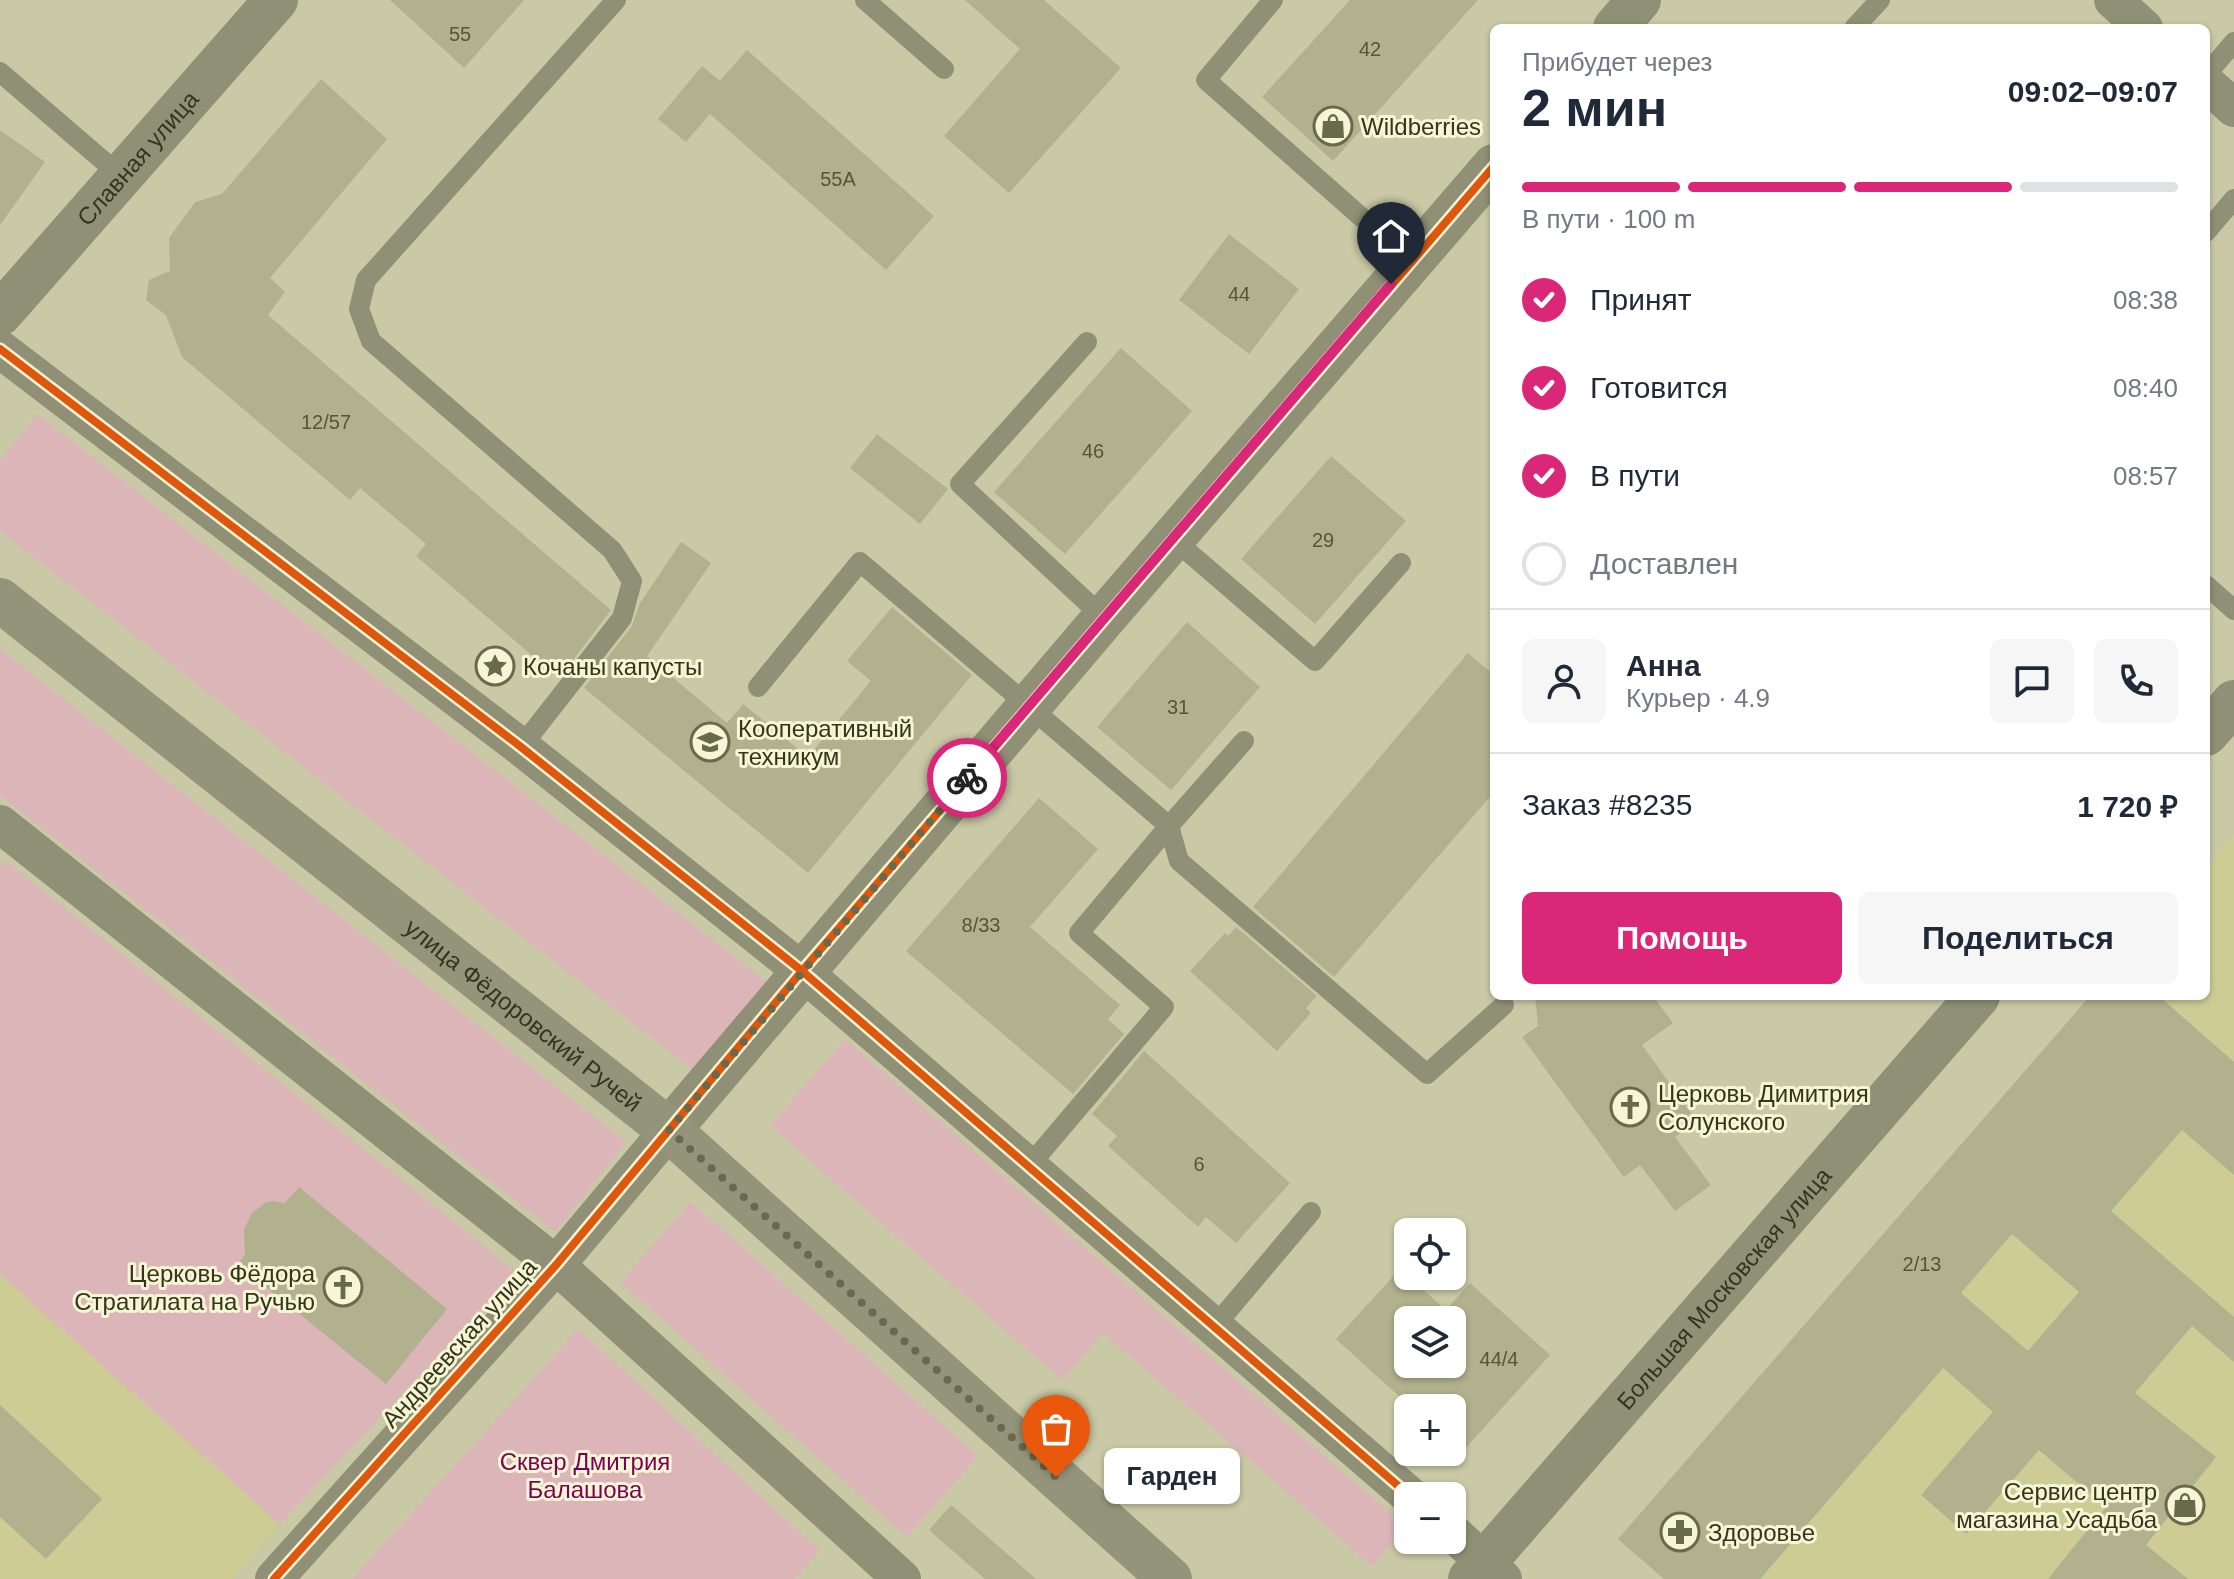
<!DOCTYPE html>
<html lang="ru">
<head>
<meta charset="utf-8">
<style>
	:root { --surface:#fff; --page:#f6f6f7; --text:#1f2937; --muted:#747a83; --line:#e0e1e3; --accent:#db2777 }
	body { margin:0; font-family:Arial,sans-serif; background:var(--page); color:var(--text); height:100vh; display:flex; flex-direction:column; font-size:30px; white-space:nowrap }
	* { box-sizing:border-box; margin:0 }
	p { font-size:26px; color:var(--muted) }
	.icon { flex:none; width:44px; height:44px; fill:none; stroke:currentColor; stroke-width:2; stroke-linecap:round; stroke-linejoin:round }
	.map { position:relative; flex:1; overflow:hidden }
	.details { position:absolute; left:1490px; top:24px; width:720px; height:976px; display:flex; flex-direction:column; background:var(--surface); border-radius:12px; box-shadow:0 2px 6px #0004 }
	.details>* { flex:none }
	.controls { position:absolute; left:1394px; top:1218px; display:grid; gap:16px }
	.controls a { display:grid; place-items:center; width:72px; height:72px; border-radius:12px; background:var(--surface); box-shadow:0 2px 6px #0004; font-size:40px }
	.pin { position:absolute; display:grid; place-items:center; width:68px; height:68px; color:#fff; margin:-82px -34px; border-radius:50% 50% 50% 0; rotate:-45deg; box-shadow:0 0 8px #0007 }
	.pin .icon { rotate:45deg }
	.courier { position:absolute; display:grid; place-items:center; width:80px; height:80px; margin:-40px; border:6px solid #db2777; border-radius:50%; background:#fff; color:#222; box-shadow:0 2px 10px #0007 }
	.bubble { position:absolute; height:56px; border-radius:12px; background:var(--surface); box-shadow:0 2px 6px #0004; font-size:26px; font-weight:800; line-height:56px; text-align:center }
	.summary em { font-style:normal; font-weight:800 }
	.summary div { display:flex; flex-direction:column-reverse }
	.summary { display:flex; align-items:center; justify-content:space-between; height:136px; padding:0 32px }
	h1 { font-size:52px; font-weight:800; line-height:60px }
	.bar { display:grid; grid-template-columns:repeat(4,1fr); gap:12px 8px; align-content:center; height:96px; padding:0 32px }
	.bar i { height:10px; border-radius:6px; background:var(--line) }
	.bar .current { background:var(--accent) }
	.bar p { grid-column:span 4 }
	.line { display:flex; align-items:center; gap:20px; padding:0 32px; border-top:2px solid var(--line) }
	.line div { flex:1 }
	.round { display:grid; place-items:center; flex:none; width:84px; height:84px; border-radius:12px; background:var(--page) }
	ol { padding:0 32px; list-style:none }
	li { display:flex; align-items:center; gap:24px; height:88px }
	li p { margin-inline-start:auto }
	li .icon { padding:8px; border-radius:50%; background:var(--accent); color:#fff; stroke-width:4 }
	li:last-child { color:var(--muted) }
	li i { width:44px; height:44px; border:4px solid var(--line); border-radius:50% }
	.action { display:flex; gap:16px; margin-top:auto; padding:16px 32px }
	.action a { flex:1; height:92px; border-radius:12px; background:var(--accent); color:#fff; font-size:32px; font-weight:800; line-height:92px; text-align:center }
	.action a+a { background:var(--page); color:var(--text) }
	.map>svg:first-child { display:block }
</style>
</head>
<body>
<div class="map">
<svg width="2234" height="1579" viewBox="0 0 2234 1579">
	<rect width="100%" height="100%" fill="#c9c9a6"/>
	<path fill="#cdcc95" d="M2234,835V1579H1664L1618,1539L2090,996H2206V866Z
		M0,1274L280,1524L231,1579H0Z"/>
	<path fill="#dbb5b8" d="M37,414L768,983L697,1073L0,531V461Z
		M0,649L626,1142L555,1232L0,795Z
		M5,860L516,1272L280,1524L0,1274V865Z
		M845,1039L1406,1527L1372,1566L1103,1333L1062,1380L770,1126Z
		M691,1202L978,1456L907,1537L620,1282Z
		M578,1329L820,1551L794,1579H352Z"/>
	<path fill="#b1b18d" fill-rule="evenodd" d="M390,0H524L464,68Z
		M965,0H1044L1121,68L1009,193L944,136L1020,49Z
		M1350,0H1478L1333,161L1262,97Z
		M747,50L934,216L886,270L710,114L686,142L658,119L702,66L720,81Z
		M321,79L387,139L270,278L285,292L268,315L611,610L564,672L555,665L550,671L416,556L426,544L360,488L350,500L182,357L166,315L146,300L149,280L170,271L169,238L195,202L222,194Z
		M0,130L45,162L0,225Z
		M1229,234L1299,289L1249,354L1179,300Z
		M1121,348L1192,411L1065,554L994,492Z
		M877,434L948,489L920,524L850,468Z
		M1331,456L1406,521L1315,624L1241,559Z
		M681,542L711,563L647,656L727,723L743,704L808,757L871,681L847,661L892,607L972,675L808,873L584,688L632,626L640,603Z
		M1187,622L1260,687L1171,790L1097,727Z
		M1468,653L1494,675V792L1334,977L1253,907Z
		M1039,798L1098,849L1030,927L1120,1005L1108,1019L1124,1034L1073,1094L906,951Z
		M1236,927L1317,996L1306,1008L1311,1013L1277,1051L1190,971L1225,933L1228,936Z
		M1535,996H1653L1673,1023L1642,1045L1697,1121L1675,1137L1711,1185L1675,1211L1640,1165L1624,1177L1522,1037L1538,1026Z
		M2090,996H2159L2234,1062V1175L2182,1130L2111,1211L2234,1317V1362L2192,1326L2135,1393L2216,1457L2146,1545L2188,1579H2048L2106,1507L2039,1450L1966,1534L1921,1495L1993,1412L1943,1368L1760,1579H1664L1618,1539ZM2012,1234L2079,1292L2028,1351L1961,1293Z
		M1144,1051L1290,1183L1236,1243L1206,1217L1198,1227L1108,1146L1117,1136L1092,1114Z
		M299,1187L447,1309L386,1384L238,1264L245,1255L244,1229L252,1213L265,1203L272,1201L285,1203Z
		M1400,1269L1446,1310L1470,1283L1550,1355L1452,1463V1408H1412L1336,1339ZM1408,1320H1452V1364H1408Z
		M0,1405L102,1499L46,1559L0,1517Z
		M951,1505L1036,1579H985L929,1530Z"/>
	<g fill="none" stroke-linecap="round" stroke-linejoin="round">
		<path stroke="#909076" stroke-width="20" d="M865,0L944,69
			M1273,0L1206,80L1411,261
			M1854,28L1880,0
			M0,72L121,176
			M2206,75L2234,42
			M2206,232L2234,199
			M1087,342L960,484L1104,618
			M1172,538L1315,661L1401,563
			M2206,585L2234,610
			M758,687L860,562L1169,826L1244,741
			M521,747L622,618L632,581L612,550L371,341L359,309L366,280L616,0
			M1169,826L1179,861L1427,1074L1504,1005
			M1029,1166L1164,1007L1079,933L1169,826
			M1214,1327L1311,1212"/>
		<path stroke="#909076" stroke-width="38" d="M2113,0L2144,28
			M2206,83L2234,108
			M0,349L521,747L802,971L1410,1496
			M0,824L556,1265L902,1579
			M1452,1532L1503,1579
			M274,1579L556,1265L669,1130"/>
		<g stroke="#909076" stroke-width="44">
			<path d="M1615,28L1639,0"/>
			<path id="s1" d="M0,314L276,0"/>
			<path d="M2206,734L2234,702"/>
			<path d="M669,1130L1104,618L1494,166"/>
			<path id="s2" d="M1470,1579L1978,996"/>
		</g>
		<path stroke="#94947a" stroke-width="44" id="s3" d="M0,600L669,1130L1170,1579"/>
		<g stroke="#f6f6d6" stroke-width="13">
			<path id="cycleway" d="M0,349L521,747L802,971L1410,1496
				M274,1579L556,1265L802,971L1494,166"/>
		</g>
		<use href="#cycleway" stroke="#df570d" stroke-width="8"/>
	</g>
	<g fill="none" stroke-linecap="round" stroke-linejoin="round">
		<path stroke="#69694c" stroke-width="8" stroke-dasharray="0 14.4" d="M967,778L669,1130L1056,1477"/>
		<path stroke="#db2777" stroke-width="10" d="M967,778L1391,284"/>
	</g>
	<defs>
		<g id="shop-ring" transform="scale(2)"><circle r="9.5" fill="#f6f6d6" stroke="#69694c" stroke-width="1.5"/><path d="M-5-2.5h2.3a2.7 3.5 0 0 1 5.4 0H5L5.5 6h-11ZM-1.5-2.5h3a1.5 2.3 0 0 0-3 0Z" fill="#69694c"/></g>
		<g id="sight-ring" transform="scale(2)"><circle r="9.5" fill="#f6f6d6" stroke="#69694c" stroke-width="1.5"/><path d="M0-6L1.8-2.2L6-1.7L2.9 1.2L3.7 5.4L0 3.3L-3.7 5.4L-2.9 1.2L-6-1.7L-1.8-2.2Z" fill="#69694c"/></g>
		<g id="university-ring" transform="scale(2)"><circle r="9.5" fill="#f6f6d6" stroke="#69694c" stroke-width="1.5"/><path d="M0-5L7-2L0 1L-7-2ZM-4 1L0 2.5L4 1V4Q0 6-4 4Z" fill="#69694c"/></g>
		<g id="church-ring" transform="scale(2)"><circle r="9.5" fill="#f6f6d6" stroke="#69694c" stroke-width="1.5"/><path d="M-1.2-6h2.4v3.5h3.3v2.4h-3.3V6h-2.4V-.1h-3.3v-2.4h3.3Z" fill="#69694c"/></g>
		<g id="pharmacy-ring" transform="scale(2)"><circle r="9.5" fill="#f6f6d6" stroke="#69694c" stroke-width="1.5"/><path d="M-2-6h4v4h4v4h-4v4h-4v-4h-4v-4h4Z" fill="#69694c"/></g>
	</defs>
	<g fill-rule="evenodd">
		<use href="#shop-ring" x="1333" y="126"/>
		<use href="#sight-ring" x="495" y="666"/>
		<use href="#university-ring" x="710" y="742"/>
		<use href="#church-ring" x="1630" y="1107"/>
		<use href="#church-ring" x="343" y="1287"/>
		<use href="#shop-ring" x="2185" y="1505"/>
		<use href="#pharmacy-ring" x="1680" y="1532"/>
	</g>
	<g text-anchor="middle" dominant-baseline="central" stroke-width="6" stroke-linejoin="round" paint-order="stroke">
		<g font-size="20" fill="#555538">
			<text x="460" y="34">55</text>
			<text x="1370" y="49">42</text>
			<text x="838" y="179">55А</text>
			<text x="1239" y="294">44</text>
			<text x="326" y="422">12/57</text>
			<text x="1093" y="451">46</text>
			<text x="1323" y="540">29</text>
			<text x="1178" y="707">31</text>
			<text x="981" y="925">8/33</text>
			<text x="1199" y="1164">6</text>
			<text x="1922" y="1264">2/13</text>
			<text x="1499" y="1359">44/4</text>
		</g>
		<g font-size="24" fill="#35351b" stroke="#f6f6d6" text-anchor="start">
			<text x="1361" y="126">Wildberries</text>
			<text x="523" y="666">Кочаны капусты</text>
			<text x="738" y="728">Кооперативный<tspan x="738" dy="28">техникум</tspan></text>
			<text x="1658" y="1093">Церковь Димитрия<tspan x="1658" dy="28">Солунского</tspan></text>
			<text x="315" y="1273" text-anchor="end">Церковь Фёдора<tspan x="315" dy="28">Стратилата на Ручью</tspan></text>
			<text x="2157" y="1491" text-anchor="end">Сервис центр<tspan x="2157" dy="28">магазина Усадьба</tspan></text>
			<text x="1708" y="1532">Здоровье</text>
		</g>
		<g font-size="24" fill="#35351b" stroke="#f6f6d6">
			<text stroke="none"><textPath href="#s1" startOffset="208">Славная улица</textPath></text>
			<text stroke="none"><textPath href="#s3" startOffset="668">улица Фёдоровский Ручей</textPath></text>
			<text stroke="none"><textPath href="#s2" startOffset="386">Большая Московская улица</textPath></text>
			<text transform="translate(459 1343) rotate(-48)">Андреевская улица</text>
		</g>
		<g font-size="24" fill="#7a0252" stroke="#f6f6d6">
			<text x="585" y="1461">Сквер Дмитрия<tspan x="585" dy="28">Балашова</tspan></text>
		</g>
	</g>
</svg>
<div class="controls">
<a><svg class="icon" aria-label="locate" viewBox="0 0 24 24"><circle cx="12" cy="12" r="6"/><path d="M12 2v4M12 18v4M2 12h4M18 12h4"/></svg></a>
<a><svg class="icon" aria-label="layers" viewBox="0 0 24 24"><path d="M12 4l9 5-9 5-9-5zM3 14l9 5 9-5"/></svg></a>
<a>+</a>
<a>−</a>
</div>
<div class="pin" style="left:1056px;top:1477px;background:#ea580c"><svg class="icon" aria-label="bag" viewBox="0 0 24 24"><path d="M5 8h14l-1 12H6zM9 8a3 3 0 0 1 6 0"/></svg></div>
<div class="pin" style="left:1391px;top:284px;background:#1f2937"><svg class="icon" aria-label="home" viewBox="0 0 24 24"><path d="M3 11l9-7 9 7M6 9v11h12V9"/></svg></div>
<div class="courier" style="left:967px;top:778px"><svg class="icon" aria-label="bike" viewBox="0 0 24 24"><circle cx="6" cy="16" r="4"/><circle cx="18" cy="16" r="4"/><path d="M6 16l4-8h5l3 8M10 8l3 8H6M13 5h3"/></svg></div>
<div class="bubble" style="left:1104px;top:1448px;width:136px">Гарден</div>
<section class="details">
<div class="summary"><div><h1>2 мин</h1><p>Прибудет через</p></div><em>09:02–09:07</em></div>
<div class="bar"><i class="current"></i><i class="current"></i><i class="current"></i><i></i><p>В пути · 100 m</p></div>
<ol>
<li><svg class="icon" aria-label="check" viewBox="0 0 24 24"><path d="M5 12l5 5 9-10"/></svg>Принят<p>08:38</p></li>
<li><svg class="icon" aria-label="check" viewBox="0 0 24 24"><path d="M5 12l5 5 9-10"/></svg>Готовится<p>08:40</p></li>
<li><svg class="icon" aria-label="check" viewBox="0 0 24 24"><path d="M5 12l5 5 9-10"/></svg>В пути<p>08:57</p></li>
<li><i></i>Доставлен</li>
</ol>
<div class="line" style="height:144px"><a class="round"><svg class="icon" aria-label="person" viewBox="0 0 24 24"><circle cx="12" cy="8" r="4"/><path d="M4 21q1-7 8-7t8 7"/></svg></a><div><b>Анна</b><p>Курьер · 4.9</p></div><a class="round"><svg class="icon" aria-label="chat" viewBox="0 0 24 24"><path d="M4 5h16v11H9l-5 4z"/></svg></a><a class="round"><svg class="icon" aria-label="phone" viewBox="0 0 24 24"><path d="M5 4h4l2 5-3 2q2 4 5 5l2-3 5 2v4C11 20 4 13 5 4z"/></svg></a></div>
<div class="line" style="height:104px"><div>Заказ #8235</div><b>1 720 ₽</b></div>
<div class="action"><a>Помощь</a><a>Поделиться</a></div>
</section>
</div>
</body>
</html>
